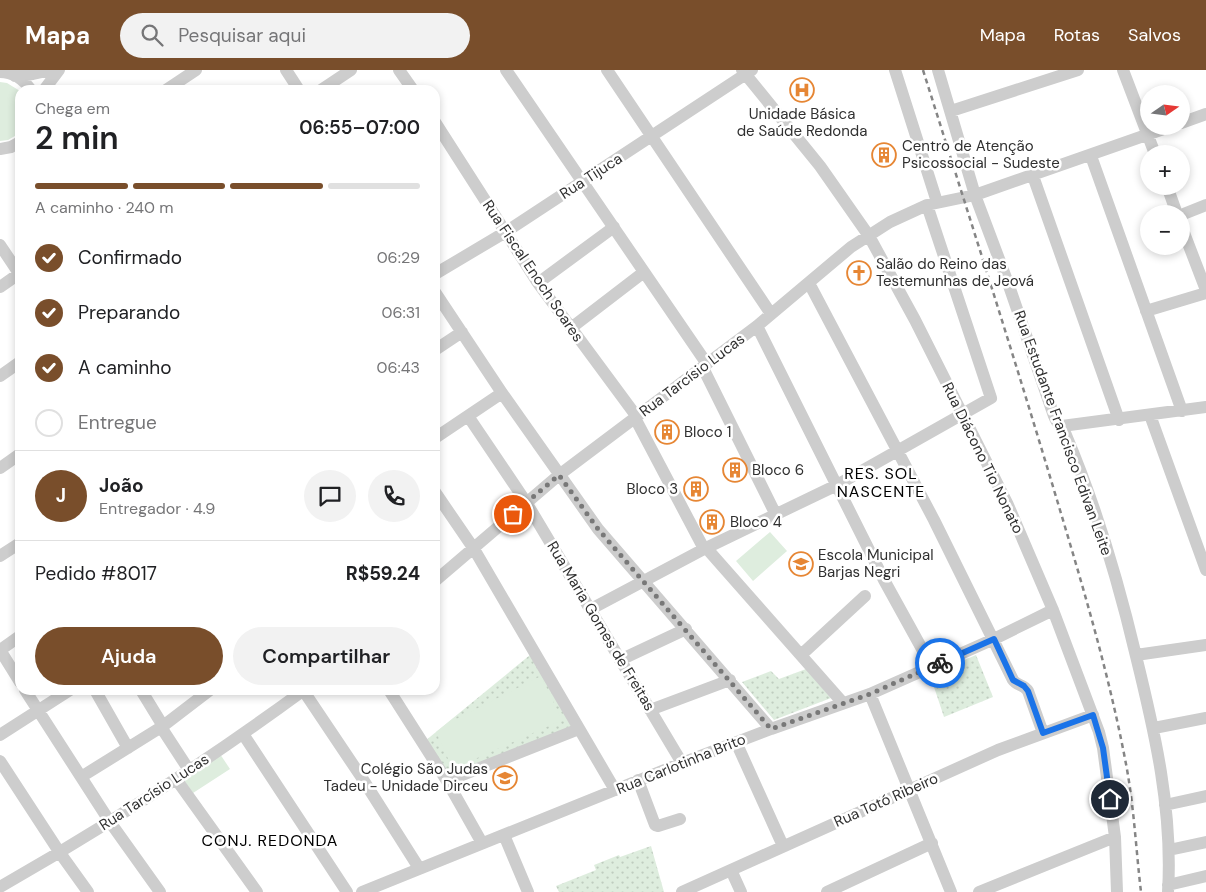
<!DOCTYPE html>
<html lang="pt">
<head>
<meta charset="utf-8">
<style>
	:root { --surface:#fff; --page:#f2f2f2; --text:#202124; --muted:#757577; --line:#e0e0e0; --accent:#794e2b }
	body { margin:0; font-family:"DM Sans",sans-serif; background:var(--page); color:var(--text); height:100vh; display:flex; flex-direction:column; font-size:19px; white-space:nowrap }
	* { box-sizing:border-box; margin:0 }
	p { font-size:16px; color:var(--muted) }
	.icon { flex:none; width:28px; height:28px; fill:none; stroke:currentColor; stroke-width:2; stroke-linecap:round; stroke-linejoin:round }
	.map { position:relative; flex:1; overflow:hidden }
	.details { position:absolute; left:15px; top:15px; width:425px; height:610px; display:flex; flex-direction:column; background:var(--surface); border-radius:15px; box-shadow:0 2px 8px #0003 }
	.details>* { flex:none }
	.needle { width:32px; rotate:76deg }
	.controls { position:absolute; left:1140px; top:15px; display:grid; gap:10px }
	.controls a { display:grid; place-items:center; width:50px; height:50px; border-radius:50%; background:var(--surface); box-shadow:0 2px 8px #0003; font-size:25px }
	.pin { position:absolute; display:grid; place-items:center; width:42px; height:42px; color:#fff; margin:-21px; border:2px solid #fff; border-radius:50%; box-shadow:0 1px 5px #0007 }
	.courier { position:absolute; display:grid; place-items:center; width:50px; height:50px; margin:-25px; border:4px solid #1a73e8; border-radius:50%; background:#fff; color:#222; box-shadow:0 1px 6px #0007 }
	.headline em { font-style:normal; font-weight:600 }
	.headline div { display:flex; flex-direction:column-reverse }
	.headline { display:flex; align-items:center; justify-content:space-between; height:85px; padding:0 20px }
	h1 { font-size:32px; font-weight:600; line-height:38px }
	.bar { display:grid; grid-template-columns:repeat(4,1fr); gap:8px 5px; align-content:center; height:60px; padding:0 20px }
	.bar i { height:6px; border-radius:4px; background:var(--line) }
	.bar .active { background:var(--accent) }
	.bar p { grid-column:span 4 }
	.line { display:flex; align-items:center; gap:12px; padding:0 20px; border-top:1px solid var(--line) }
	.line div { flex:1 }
	.round { display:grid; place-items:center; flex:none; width:52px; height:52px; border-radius:26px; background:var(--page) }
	ol { padding:0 20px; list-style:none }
	li { display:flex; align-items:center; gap:15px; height:55px }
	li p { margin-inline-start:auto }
	li .icon { padding:5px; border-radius:50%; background:var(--accent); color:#fff; stroke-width:4 }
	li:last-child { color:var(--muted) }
	li i { width:28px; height:28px; border:2px solid var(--line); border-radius:50% }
	.button { display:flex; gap:10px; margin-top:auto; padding:10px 20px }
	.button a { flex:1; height:58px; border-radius:30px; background:var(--accent); color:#fff; font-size:20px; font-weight:600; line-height:58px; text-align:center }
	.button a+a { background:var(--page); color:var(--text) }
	header { display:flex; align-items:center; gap:30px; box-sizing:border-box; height:70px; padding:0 25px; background:var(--accent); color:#fff }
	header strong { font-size:24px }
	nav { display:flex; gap:28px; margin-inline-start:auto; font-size:18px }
	.search { width:350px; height:45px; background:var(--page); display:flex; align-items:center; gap:12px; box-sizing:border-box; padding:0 18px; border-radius:28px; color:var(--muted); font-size:19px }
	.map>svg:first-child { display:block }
</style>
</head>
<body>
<header>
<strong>Mapa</strong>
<div class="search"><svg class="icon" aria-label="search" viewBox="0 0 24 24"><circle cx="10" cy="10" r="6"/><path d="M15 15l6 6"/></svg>Pesquisar aqui</div>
<nav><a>Mapa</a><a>Rotas</a><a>Salvos</a></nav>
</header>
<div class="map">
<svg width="1206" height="822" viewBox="0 0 1206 822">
	<defs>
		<pattern id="grass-dots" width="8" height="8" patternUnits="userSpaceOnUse" patternTransform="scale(1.25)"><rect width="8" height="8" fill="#deedde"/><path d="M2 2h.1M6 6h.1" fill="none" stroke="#bfccbf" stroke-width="1.8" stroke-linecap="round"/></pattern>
	</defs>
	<rect width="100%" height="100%" fill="#fff"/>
	<path fill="url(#grass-dots)" d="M530,585L572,657L446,706L425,671Z
		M976,585L993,627L944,647L930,605Z
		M806,599L831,628L774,650L742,612L771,601L779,609Z
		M651,776L664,822H559L556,816L596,800L594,795L619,785L620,787Z"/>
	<path fill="#deedde" d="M0,12L7,13L20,21V63L8,70L0,71Z
		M770,462L787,481L753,511L736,491Z
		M541,606L562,650L475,689L477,693L454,702L436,662L455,647L456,649Z
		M220,684L230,699L193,723L183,709Z"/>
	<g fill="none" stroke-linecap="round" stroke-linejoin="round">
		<path stroke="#cdcdcd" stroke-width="12" d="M286,0L299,20
			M399,0L413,20
			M506,0L707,294
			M607,0L771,244
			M742,0L820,96L869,166L915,250L1008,435L1053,540L1099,662L1103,678L1115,767L1117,822
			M895,0L937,132
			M938,0L975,125L1008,213L1054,346C1057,354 1062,357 1066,365C1096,436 1118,510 1136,586C1155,663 1173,741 1168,822
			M1123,0L1155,84
			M0,2C13,2 24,10 31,20
			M15,6L33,4L51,0
			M44,20L59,0
			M166,20L196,0
			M321,20L351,0
			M951,41L1078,0
			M435,52L538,213L637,347
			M1181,53L1206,44
			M0,79L11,77L20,72
			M1091,86L1182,341
			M1033,106L1119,350
			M1167,116L1177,144
			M1181,145L1206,135
			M1181,155L1206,220
			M0,175L20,205
			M435,204L504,163L752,0
			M538,213L614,157
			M809,213L934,450L1013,610C1017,616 1024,614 1028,621L1043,663
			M0,217L20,203
			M435,222L502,323L598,459L771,659
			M1146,241L1206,223
			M757,256L884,510L932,597
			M571,258L644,202
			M435,280L462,262
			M703,298L776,445
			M0,306L20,292
			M1150,345L1206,500
			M468,346L526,432L682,693
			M635,348L703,477L709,481L843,633
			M1062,356L1206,337
			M435,368L502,323
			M0,398L20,384
			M435,422L474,479L615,720
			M0,486L20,473
			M435,511L559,405L757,256L851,177L890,152L927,135L975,125L1172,56
			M591,539L704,479L837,415L991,328L927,135
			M0,580L20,612
			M0,580L20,566
			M801,585L865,526
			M1136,585L1206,575
			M620,590L686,559
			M25,620L110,752L160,822
			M95,620L128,678
			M141,620L163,656
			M303,620L362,708L419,798
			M389,620L447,711L482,773
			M870,624L951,822
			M650,640L730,610
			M161,657L189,700
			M1154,658L1206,648
			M243,664L347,822
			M0,665L70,620
			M736,672L783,776
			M0,691L60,783L88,822
			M81,707L163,656L210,620
			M176,709L257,822
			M638,710L655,755L658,756L680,749
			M447,711L579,659
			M1165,735L1206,726
			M504,765L528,822
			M1169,780L1206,772
			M731,800L741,822
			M1168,815L1206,806
			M0,817C105,757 206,692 304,620
			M362,822L682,693L771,659L870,624L994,569L1053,540
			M682,822L998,680L1093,645
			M827,822L932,773
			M979,822L1115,767"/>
		<path stroke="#858585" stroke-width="2.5" stroke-dasharray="5 4" stroke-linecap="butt" d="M923,0C968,143 1014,286 1057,430C1083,517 1109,604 1126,694C1134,736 1136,780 1141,822"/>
	</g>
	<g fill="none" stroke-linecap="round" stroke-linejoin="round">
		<path stroke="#787878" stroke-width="5" stroke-dasharray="0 9" d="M513,444L559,405L598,459L771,659L870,624L940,593"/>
		<path stroke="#1a73e8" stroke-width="6" d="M940,593L994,569L1013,610L1024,616L1028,621L1043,663L1093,645L1103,678L1110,729"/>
	</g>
	<defs>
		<g id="hospital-ring" transform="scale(1.25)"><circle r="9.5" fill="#fff" stroke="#e68634" stroke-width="1.5"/><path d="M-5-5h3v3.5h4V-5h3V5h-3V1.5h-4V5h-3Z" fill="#e68634"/></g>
		<g id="building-ring" transform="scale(1.25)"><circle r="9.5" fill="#fff" stroke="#e68634" stroke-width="1.5"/><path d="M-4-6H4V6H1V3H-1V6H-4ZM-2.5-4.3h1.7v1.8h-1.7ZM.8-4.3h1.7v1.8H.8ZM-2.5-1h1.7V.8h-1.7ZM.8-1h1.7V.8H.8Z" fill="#e68634"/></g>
		<g id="church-ring" transform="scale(1.25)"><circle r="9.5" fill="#fff" stroke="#e68634" stroke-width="1.5"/><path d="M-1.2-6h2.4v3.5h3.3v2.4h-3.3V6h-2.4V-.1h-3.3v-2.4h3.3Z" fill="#e68634"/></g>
		<g id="school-ring" transform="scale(1.25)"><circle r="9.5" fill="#fff" stroke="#e68634" stroke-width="1.5"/><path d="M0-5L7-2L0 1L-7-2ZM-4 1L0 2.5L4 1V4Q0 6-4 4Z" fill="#e68634"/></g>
	</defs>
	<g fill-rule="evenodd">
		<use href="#hospital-ring" x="802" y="20"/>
		<use href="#building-ring" x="884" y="85"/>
		<use href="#church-ring" x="859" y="203"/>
		<use href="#building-ring" x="667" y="362"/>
		<use href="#building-ring" x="735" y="400"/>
		<use href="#building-ring" x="696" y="419"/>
		<use href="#building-ring" x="712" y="452"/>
		<use href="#school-ring" x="801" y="494"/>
		<use href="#school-ring" x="505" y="708"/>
	</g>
	<g text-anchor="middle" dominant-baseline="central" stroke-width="5" stroke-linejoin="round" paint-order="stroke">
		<g font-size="15" fill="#303030" stroke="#fff" text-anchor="start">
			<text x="802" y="44" text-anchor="middle">Unidade Básica<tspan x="802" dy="17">de Saúde Redonda</tspan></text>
			<text x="902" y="76">Centro de Atenção<tspan x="902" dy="17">Psicossocial - Sudeste</tspan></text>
			<text x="876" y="194">Salão do Reino das<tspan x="876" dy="17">Testemunhas de Jeová</tspan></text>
			<text x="684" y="362">Bloco 1</text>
			<text x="752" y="400">Bloco 6</text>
			<text x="678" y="419" text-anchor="end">Bloco 3</text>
			<text x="730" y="452">Bloco 4</text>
			<text x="818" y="485">Escola Municipal<tspan x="818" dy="17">Barjas Negri</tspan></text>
			<text x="488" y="699" text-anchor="end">Colégio São Judas<tspan x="488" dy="17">Tadeu - Unidade Dirceu</tspan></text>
		</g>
		<g font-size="15" fill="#303030" stroke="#fff">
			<text transform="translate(591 106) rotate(-33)">Rua Tijuca</text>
			<text transform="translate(533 201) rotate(56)">Rua Fiscal Enoch Soares</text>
			<text transform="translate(692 305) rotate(-37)">Rua Tarcísio Lucas</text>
			<text transform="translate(1063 363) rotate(70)">Rua Estudante Francisco Edivan Leite</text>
			<text transform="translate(983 388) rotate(64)">Rua Diácono Tio Nonato</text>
			<text transform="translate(601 556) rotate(59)">Rua Maria Gomes de Freitas</text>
			<text transform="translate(681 694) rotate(-22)">Rua Carlotinha Brito</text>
			<text transform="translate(154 722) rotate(-33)">Rua Tarcísio Lucas</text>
			<text transform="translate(886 730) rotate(-24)">Rua Totó Ribeiro</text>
		</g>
		<g font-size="16" letter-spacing="1" fill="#000" stroke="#fff">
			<text x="881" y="403">RES. SOL<tspan x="881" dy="18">NASCENTE</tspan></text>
			<text x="270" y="770">CONJ. REDONDA</text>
		</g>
	</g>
</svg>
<div class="controls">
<a><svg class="needle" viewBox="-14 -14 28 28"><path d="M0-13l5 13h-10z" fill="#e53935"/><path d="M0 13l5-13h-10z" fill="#757577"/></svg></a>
<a>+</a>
<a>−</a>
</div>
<div class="pin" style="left:513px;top:444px;background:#ea580c"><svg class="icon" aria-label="bag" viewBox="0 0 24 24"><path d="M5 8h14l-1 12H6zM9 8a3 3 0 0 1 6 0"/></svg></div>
<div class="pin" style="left:1110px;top:729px;background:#1f2937"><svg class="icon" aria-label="home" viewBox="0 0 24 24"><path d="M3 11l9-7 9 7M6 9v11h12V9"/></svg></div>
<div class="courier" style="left:940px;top:593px"><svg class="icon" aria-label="bike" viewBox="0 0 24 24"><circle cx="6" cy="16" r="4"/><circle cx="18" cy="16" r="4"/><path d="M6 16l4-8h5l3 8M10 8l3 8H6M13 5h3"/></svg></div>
<section class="details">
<div class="headline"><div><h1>2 min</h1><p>Chega em</p></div><em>06:55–07:00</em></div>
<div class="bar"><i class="active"></i><i class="active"></i><i class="active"></i><i></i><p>A caminho · 240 m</p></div>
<ol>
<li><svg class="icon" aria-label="check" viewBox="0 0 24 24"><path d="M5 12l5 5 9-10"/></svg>Confirmado<p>06:29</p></li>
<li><svg class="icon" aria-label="check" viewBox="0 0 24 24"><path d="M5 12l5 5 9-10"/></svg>Preparando<p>06:31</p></li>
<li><svg class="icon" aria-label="check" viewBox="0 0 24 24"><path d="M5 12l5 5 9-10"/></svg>A caminho<p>06:43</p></li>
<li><i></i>Entregue</li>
</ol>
<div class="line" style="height:90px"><b class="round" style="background:var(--accent);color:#fff">J</b><div><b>João</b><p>Entregador · 4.9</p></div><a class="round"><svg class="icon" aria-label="chat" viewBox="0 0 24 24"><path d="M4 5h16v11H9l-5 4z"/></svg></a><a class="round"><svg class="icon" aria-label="phone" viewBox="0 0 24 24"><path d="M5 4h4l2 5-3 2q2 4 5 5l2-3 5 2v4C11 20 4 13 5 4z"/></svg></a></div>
<div class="line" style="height:65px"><div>Pedido #8017</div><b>R$59.24</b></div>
<div class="button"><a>Ajuda</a><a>Compartilhar</a></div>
</section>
</div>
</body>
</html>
